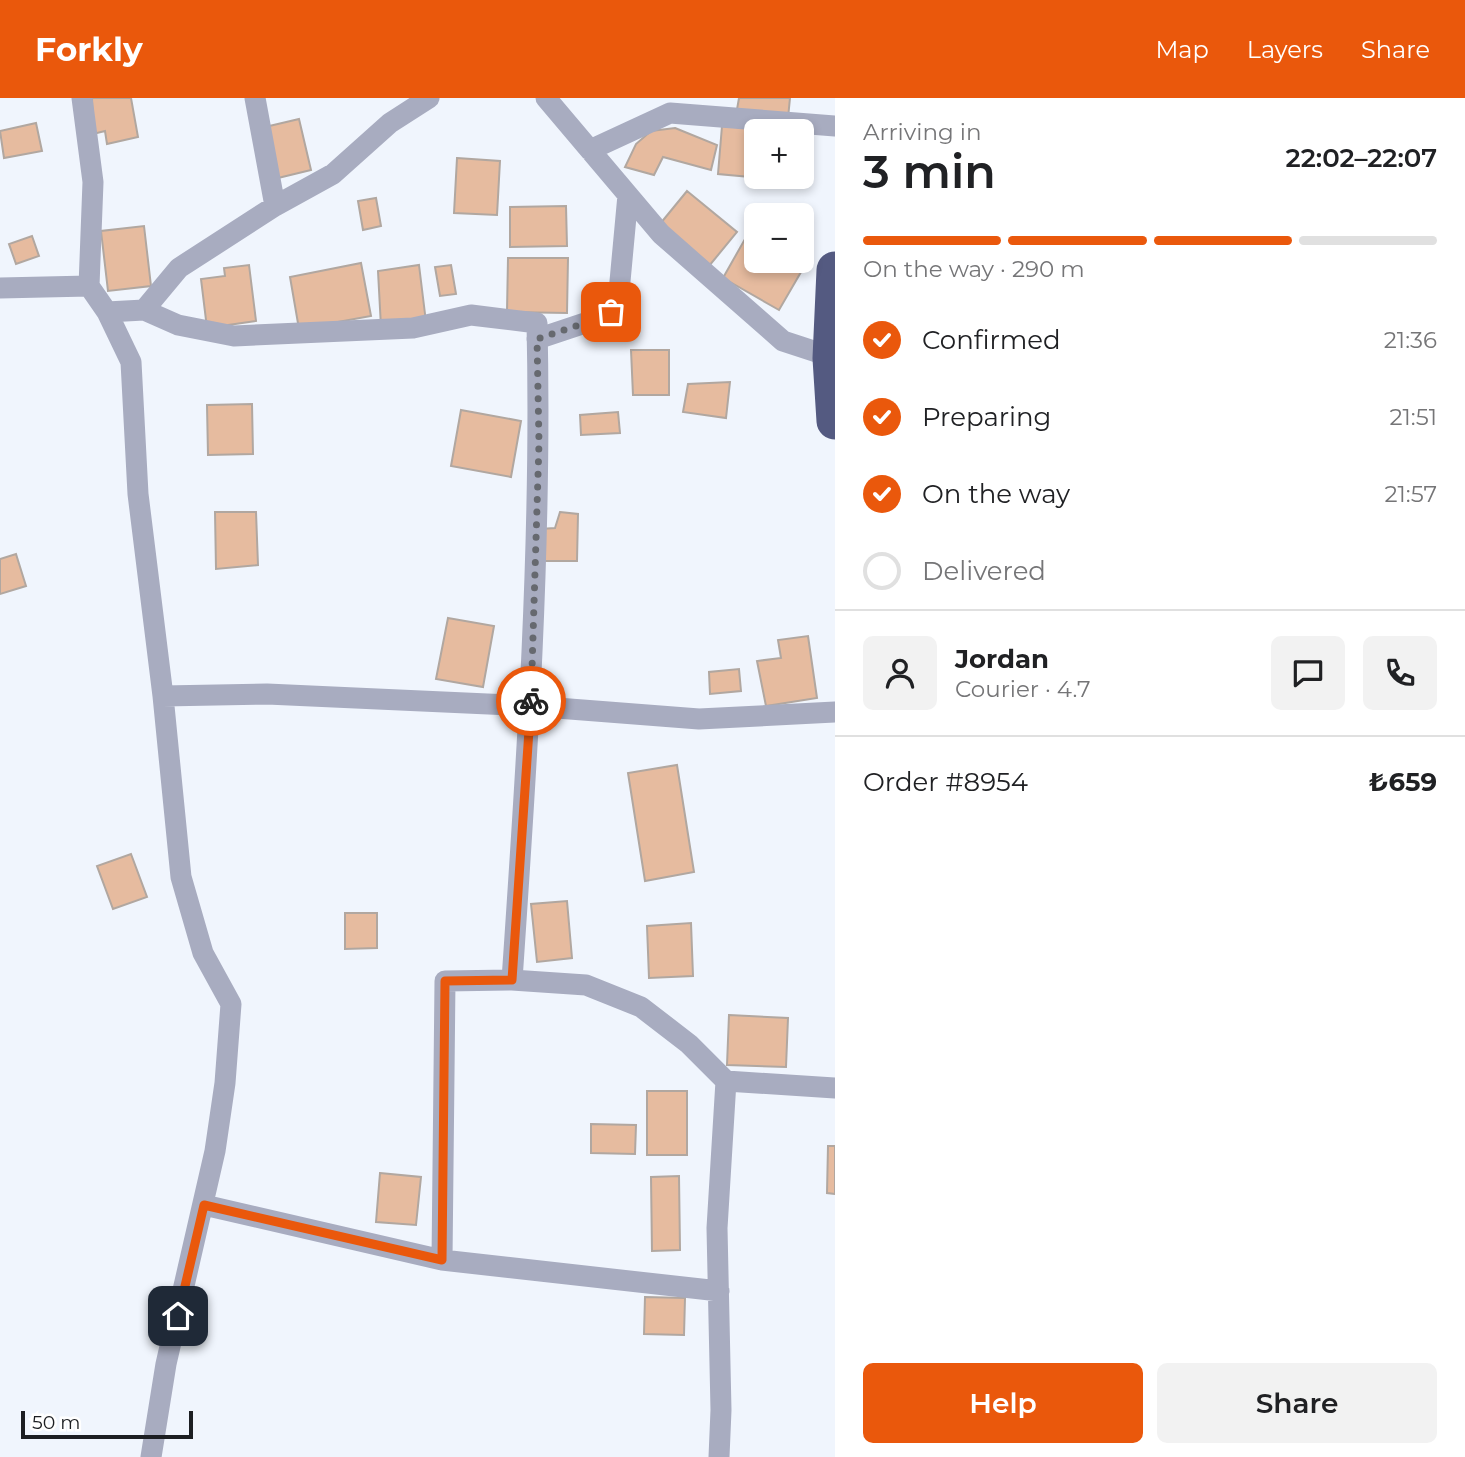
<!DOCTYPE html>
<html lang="en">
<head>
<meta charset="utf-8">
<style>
	:root { --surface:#fff; --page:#f2f2f2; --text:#202124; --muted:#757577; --line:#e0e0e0; --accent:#ea580c }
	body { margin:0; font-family:Montserrat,sans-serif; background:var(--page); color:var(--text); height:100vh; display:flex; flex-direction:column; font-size:26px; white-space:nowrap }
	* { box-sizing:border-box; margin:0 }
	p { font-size:23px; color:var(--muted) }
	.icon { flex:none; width:38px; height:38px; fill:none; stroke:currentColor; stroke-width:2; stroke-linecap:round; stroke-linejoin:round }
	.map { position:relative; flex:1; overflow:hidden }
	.details { display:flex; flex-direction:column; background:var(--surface); width:630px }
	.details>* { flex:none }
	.buttons { position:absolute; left:744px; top:21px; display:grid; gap:14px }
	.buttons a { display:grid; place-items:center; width:70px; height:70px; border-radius:10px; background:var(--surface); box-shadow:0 4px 10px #0003; font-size:35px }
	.scale { position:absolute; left:21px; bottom:18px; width:172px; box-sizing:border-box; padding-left:7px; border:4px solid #1c1e22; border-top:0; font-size:19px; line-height:24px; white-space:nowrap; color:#1c1e22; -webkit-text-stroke:5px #fff; paint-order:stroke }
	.pin { position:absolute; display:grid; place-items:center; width:60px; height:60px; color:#fff; margin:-30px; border-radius:14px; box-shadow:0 4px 10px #0006 }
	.courier { position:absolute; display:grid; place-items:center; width:70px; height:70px; margin:-35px; border:5px solid #ea580c; border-radius:50%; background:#fff; color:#222; box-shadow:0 2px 9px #0007 }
	.overview em { font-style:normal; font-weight:600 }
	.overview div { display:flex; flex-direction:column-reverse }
	.overview { display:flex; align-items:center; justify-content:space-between; height:119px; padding:0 28px }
	h1 { font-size:46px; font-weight:600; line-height:52px }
	.bar { display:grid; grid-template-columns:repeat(4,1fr); gap:10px 7px; align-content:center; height:84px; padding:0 28px }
	.bar i { height:9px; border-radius:5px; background:var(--line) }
	.bar .selected { background:var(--accent) }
	.bar p { grid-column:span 4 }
	.line { display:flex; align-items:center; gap:18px; padding:0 28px; border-top:2px solid var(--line) }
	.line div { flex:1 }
	.round { display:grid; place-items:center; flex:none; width:74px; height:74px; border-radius:10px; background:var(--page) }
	ol { padding:0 28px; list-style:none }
	li { display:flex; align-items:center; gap:21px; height:77px }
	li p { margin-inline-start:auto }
	li .icon { padding:7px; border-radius:50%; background:var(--accent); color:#fff; stroke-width:4 }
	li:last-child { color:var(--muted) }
	li i { width:38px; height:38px; border:4px solid var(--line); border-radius:50% }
	.action { display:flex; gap:14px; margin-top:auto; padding:14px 28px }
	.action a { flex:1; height:80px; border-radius:10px; background:var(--accent); color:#fff; font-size:28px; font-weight:600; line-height:80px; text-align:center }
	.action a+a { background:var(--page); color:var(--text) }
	header { display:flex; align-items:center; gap:42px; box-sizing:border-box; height:98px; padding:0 35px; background:var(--accent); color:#fff }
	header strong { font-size:33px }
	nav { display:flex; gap:38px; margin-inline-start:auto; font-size:24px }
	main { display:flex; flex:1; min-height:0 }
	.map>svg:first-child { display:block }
</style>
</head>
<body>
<header>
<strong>Forkly</strong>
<nav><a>Map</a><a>Layers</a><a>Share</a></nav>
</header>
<main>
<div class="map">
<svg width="835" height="1359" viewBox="0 0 835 1359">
	<rect width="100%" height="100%" fill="#f0f5fd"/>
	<path fill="#e6bb9f" stroke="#b1a7a0" stroke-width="2" d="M92,0H131L138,39L107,46L105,33L93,36Z
		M739,0H790L788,20L736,17Z
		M299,21L311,72L278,80L265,29Z
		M36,25L42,53L4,60L0,33Z
		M722,28L783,33H756V79H784V82L718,76Z
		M675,30L717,47L711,72L663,59L654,77L625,69L636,46L651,33Z
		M457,60L500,63L497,117L454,115Z
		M687,93L737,134L709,168L660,126Z
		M376,100L381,128L363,132L358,103Z
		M566,108L567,148L510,149V109Z
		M144,128L151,188L108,193L101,133Z
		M32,138L39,158L16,166L9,146Z
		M745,141L756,147V163H782L801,174L779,212L723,180Z
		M508,160H568L567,215L507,214Z
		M361,165L371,218L299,231L290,179Z
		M249,167L256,223L207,230L201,181L225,178L224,170Z
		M419,167L426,224L381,229L378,173Z
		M451,167L456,196L440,198L435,169Z
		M631,252H669V297H633Z
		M730,284L726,320L683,314L688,286Z
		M252,306L253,356L208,357L207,307Z
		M461,312L521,323L511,379L451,368Z
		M618,314L620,335L581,337L580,317Z
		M215,414H256L258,467L216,471Z
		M560,414L578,416L577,463H539L540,431L555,430Z
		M16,456L26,488L0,496V461Z
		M448,520L494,528L483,589L436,581Z
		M808,538L817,600L766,608L757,563L781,560L778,542Z
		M739,571L741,593L710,596L709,574Z
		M677,667L694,774L645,783L628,675Z
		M131,756L147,799L113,811L97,768Z
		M567,803L572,860L537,864L531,806Z
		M345,815H377V850L345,851Z
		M691,825L693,878L649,880L647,828Z
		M729,917L788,920L786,969L727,967Z
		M647,993H687V1057H647Z
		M591,1026L636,1027L635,1056L591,1055Z
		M828,1048H835V1096L827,1095Z
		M380,1075L421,1079L416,1127L376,1124Z
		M679,1078L680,1152L652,1153L651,1079Z
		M645,1199L685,1200L684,1237L644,1236Z"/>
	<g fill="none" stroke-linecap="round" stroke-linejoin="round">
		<path stroke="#a8acc0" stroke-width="21" d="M82,0L93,84L89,188
			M255,0L275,108
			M546,0L661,136L783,243L835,260
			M590,52L670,15L835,28
			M0,190L89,188L107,214L144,212L179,170L275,108L333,76L390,25L429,0
			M144,212L178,227L234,238L413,230L471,217L537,225C542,444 527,663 512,882L586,887L641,909L689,946L726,983L717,1130L721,1312L719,1359
			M107,214L131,264L138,396L163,598L181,779L203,855L231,906L225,985L215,1053L166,1266L151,1359
			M537,241L603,219L611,214L619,194L628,97
			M163,598L267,596L531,608L699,621L835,614
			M726,983L835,990
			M204,1107L442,1162L719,1193
			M442,1162L445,883L512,882"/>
		<path stroke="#545a81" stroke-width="37" d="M835,172L831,260L835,323"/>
	</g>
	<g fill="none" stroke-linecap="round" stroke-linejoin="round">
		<path stroke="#66696f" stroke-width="7" stroke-dasharray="0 12.6" d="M531,603L539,345L537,241L603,219L611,214"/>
		<path stroke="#ea580c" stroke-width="9" d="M178,1218L204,1107L442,1162L445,883L512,882L531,603"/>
	</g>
</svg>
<div class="buttons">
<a>+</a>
<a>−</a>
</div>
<div class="scale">50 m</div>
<div class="pin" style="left:611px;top:214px;background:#ea580c"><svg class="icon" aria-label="bag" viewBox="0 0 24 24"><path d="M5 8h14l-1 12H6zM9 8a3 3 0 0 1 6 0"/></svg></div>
<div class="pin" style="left:178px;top:1218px;background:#1f2937"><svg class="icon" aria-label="home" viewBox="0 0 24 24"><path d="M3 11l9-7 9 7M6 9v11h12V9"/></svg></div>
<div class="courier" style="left:531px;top:603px"><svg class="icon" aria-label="bike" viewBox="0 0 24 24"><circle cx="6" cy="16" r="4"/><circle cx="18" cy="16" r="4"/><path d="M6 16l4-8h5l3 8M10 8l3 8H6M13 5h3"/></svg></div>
</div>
<section class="details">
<div class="overview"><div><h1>3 min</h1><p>Arriving in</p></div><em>22:02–22:07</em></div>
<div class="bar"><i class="selected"></i><i class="selected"></i><i class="selected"></i><i></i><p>On the way · 290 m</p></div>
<ol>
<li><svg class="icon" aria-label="check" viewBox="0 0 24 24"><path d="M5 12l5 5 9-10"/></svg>Confirmed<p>21:36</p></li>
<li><svg class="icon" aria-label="check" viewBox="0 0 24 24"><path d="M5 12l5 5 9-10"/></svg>Preparing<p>21:51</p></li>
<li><svg class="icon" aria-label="check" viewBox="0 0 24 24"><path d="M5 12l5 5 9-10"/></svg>On the way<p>21:57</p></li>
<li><i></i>Delivered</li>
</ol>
<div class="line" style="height:126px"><a class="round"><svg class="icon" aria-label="person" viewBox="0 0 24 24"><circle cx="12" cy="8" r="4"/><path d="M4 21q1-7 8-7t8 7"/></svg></a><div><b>Jordan</b><p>Courier · 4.7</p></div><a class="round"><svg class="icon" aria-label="chat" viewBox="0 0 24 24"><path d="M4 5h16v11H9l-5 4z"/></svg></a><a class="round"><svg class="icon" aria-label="phone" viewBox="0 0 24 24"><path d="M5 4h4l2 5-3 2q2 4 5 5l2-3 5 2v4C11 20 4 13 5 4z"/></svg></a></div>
<div class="line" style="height:91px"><div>Order #8954</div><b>₺659</b></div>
<div class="action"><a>Help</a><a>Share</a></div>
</section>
</main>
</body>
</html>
